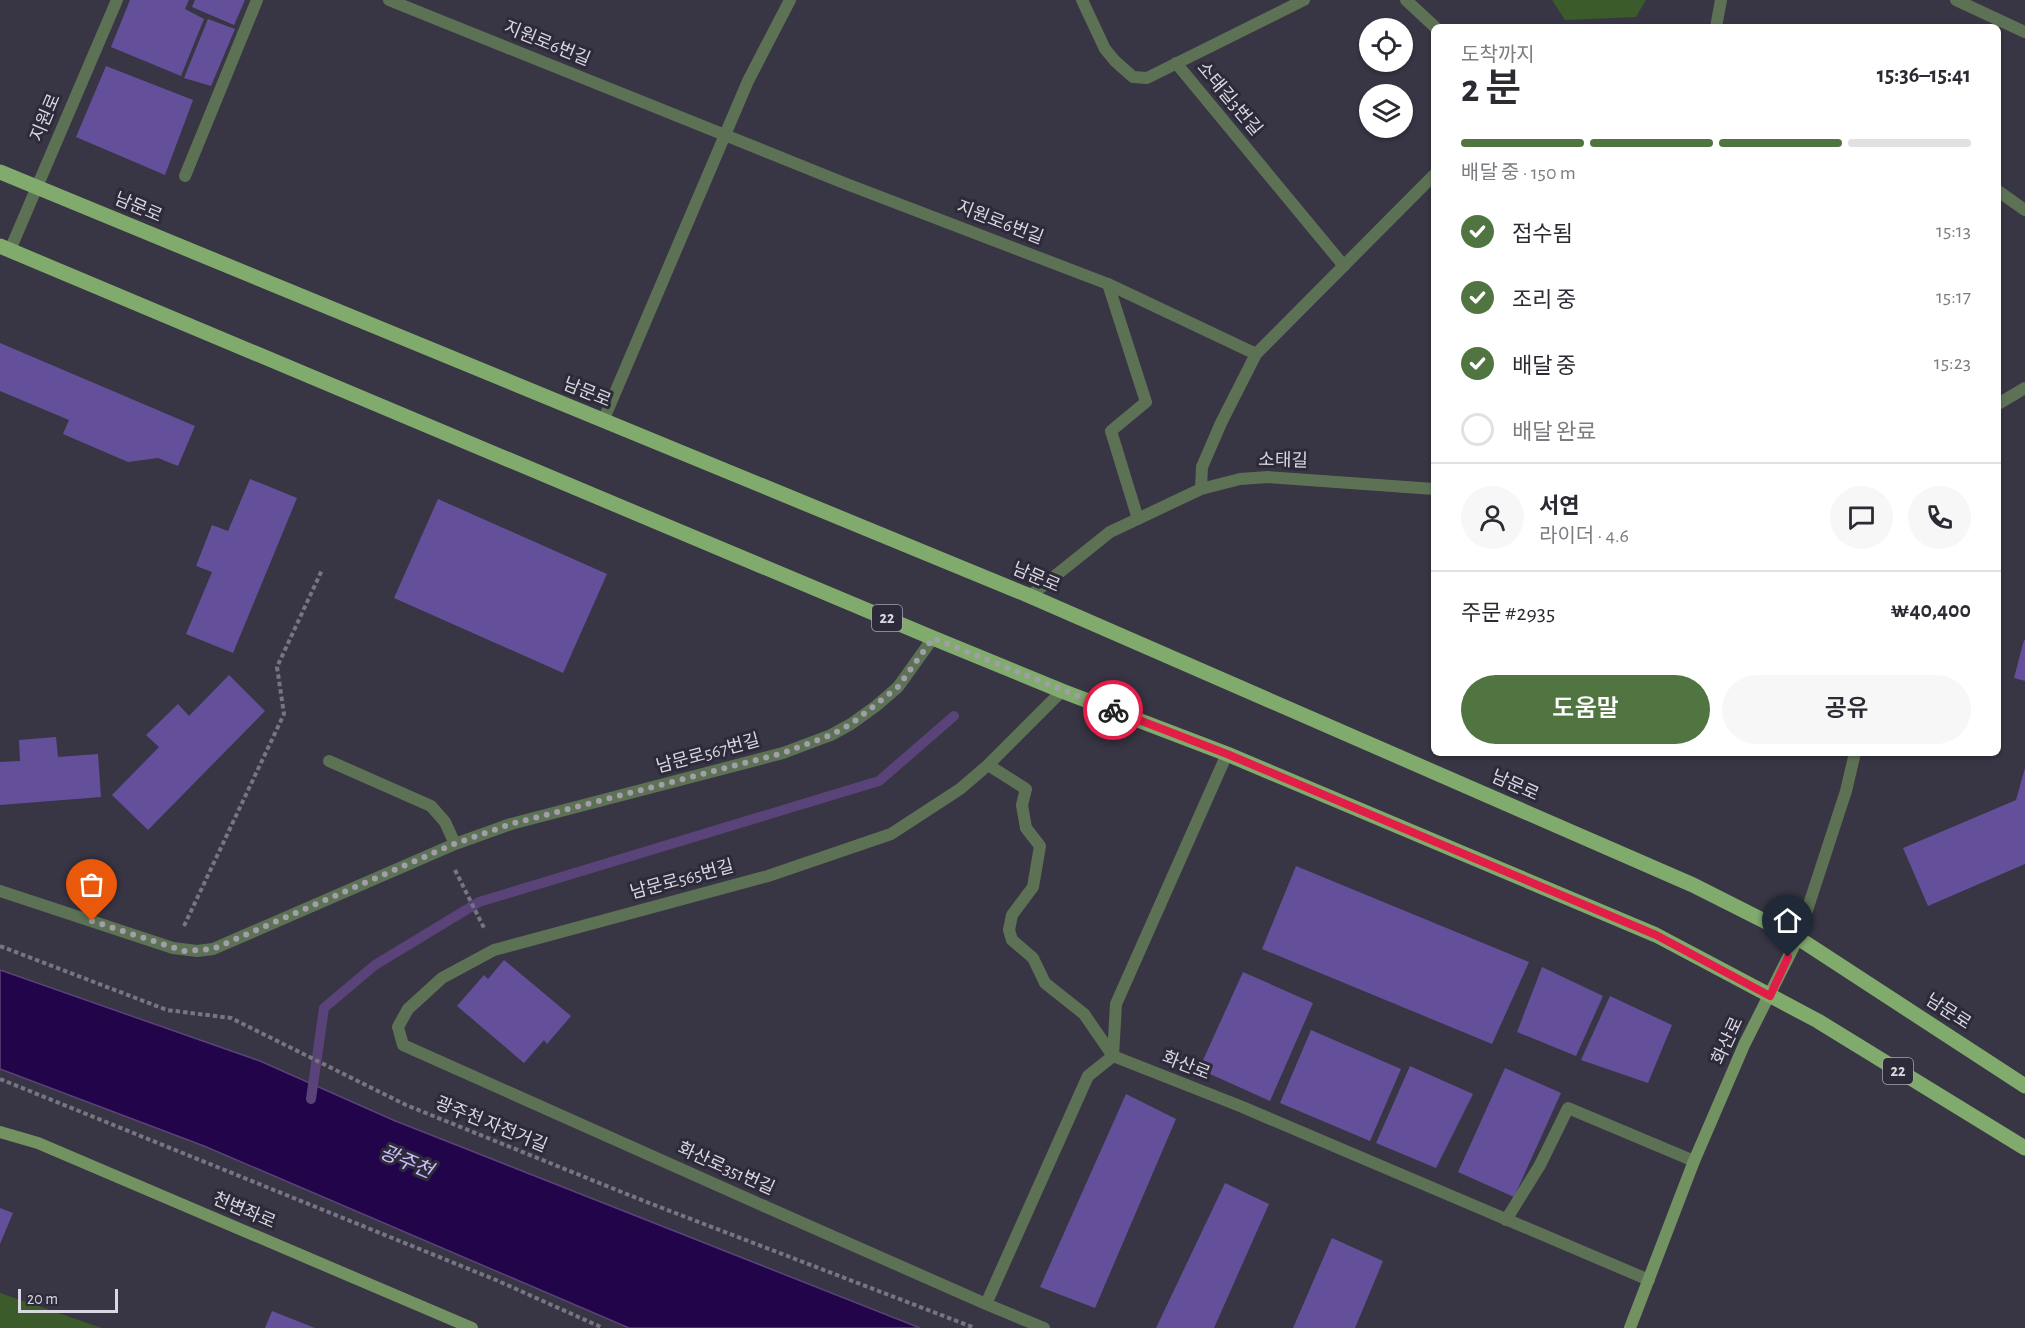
<!DOCTYPE html>
<html lang="ko">
<head>
<meta charset="utf-8">
<style>
	:root { --surface:#fff; --page:#f7f7f7; --text:#2b2b33; --muted:#7c7c81; --line:#e1e1e2; --accent:#517540 }
	body { margin:0; font-family:"Alegreya Sans","Noto Sans KR",sans-serif; background:var(--page); color:var(--text); height:100vh; display:flex; flex-direction:column; font-size:22px; white-space:nowrap }
	* { box-sizing:border-box; margin:0 }
	p { font-size:20px; color:var(--muted) }
	.icon { flex:none; width:33px; height:33px; fill:none; stroke:currentColor; stroke-width:2; stroke-linecap:round; stroke-linejoin:round }
	.map { position:relative; flex:1; overflow:hidden }
	.drawer { position:absolute; left:1431px; top:24px; width:570px; height:732px; display:flex; flex-direction:column; background:var(--surface); border-radius:9px; box-shadow:0 2px 4px #0004 }
	.drawer>* { flex:none }
	.tools { position:absolute; left:1359px; top:18px; display:grid; gap:12px }
	.tools a { display:grid; place-items:center; width:54px; height:54px; border-radius:50%; background:var(--surface); box-shadow:0 2px 4px #0004; font-size:30px }
	.scale { position:absolute; left:18px; bottom:15px; width:100px; box-sizing:border-box; padding-left:6px; border:3px solid #d9d7e1; border-top:0; font-size:16px; line-height:21px; white-space:nowrap; color:#d9d7e1; -webkit-text-stroke:4px #2d2a39; paint-order:stroke }
	.pin { position:absolute; display:grid; place-items:center; width:51px; height:51px; color:#fff; margin:-62px -26px; border-radius:50% 50% 50% 0; rotate:-45deg; box-shadow:0 0 6px #0007 }
	.pin .icon { rotate:45deg }
	.courier { position:absolute; display:grid; place-items:center; width:60px; height:60px; margin:-30px; border:4px solid #e11d48; border-radius:50%; background:#fff; color:#222; box-shadow:0 2px 8px #0007 }
	.summary em { font-style:normal; font-weight:600 }
	.summary div { display:flex; flex-direction:column-reverse }
	.summary { display:flex; align-items:center; justify-content:space-between; height:102px; padding:0 30px }
	h1 { font-size:39px; font-weight:600; line-height:45px }
	.bar { display:grid; grid-template-columns:repeat(4,1fr); gap:9px 6px; align-content:center; height:72px; padding:0 30px }
	.bar i { height:8px; border-radius:4px; background:var(--line) }
	.bar .selected { background:var(--accent) }
	.bar p { grid-column:span 4 }
	.line { display:flex; align-items:center; gap:15px; padding:0 30px; border-top:2px solid var(--line) }
	.line div { flex:1 }
	.round { display:grid; place-items:center; flex:none; width:63px; height:63px; border-radius:32px; background:var(--page) }
	ol { padding:0 30px; list-style:none }
	li { display:flex; align-items:center; gap:18px; height:66px }
	li p { margin-inline-start:auto }
	li .icon { padding:6px; border-radius:50%; background:var(--accent); color:#fff; stroke-width:4 }
	li:last-child { color:var(--muted) }
	li i { width:33px; height:33px; border:3px solid var(--line); border-radius:50% }
	.action { display:flex; gap:12px; margin-top:auto; padding:12px 30px }
	.action a { flex:1; height:69px; border-radius:36px; background:var(--accent); color:#fff; font-size:24px; font-weight:600; line-height:69px; text-align:center }
	.action a+a { background:var(--page); color:var(--text) }
	.map>svg:first-child { display:block }
</style>
</head>
<body>
<div class="map">
<svg width="2025" height="1328" viewBox="0 0 2025 1328">
	<rect width="100%" height="100%" fill="#383544"/>
	<path fill="#3b5b2a" d="M1552,0H1646L1636,17L1565,20Z
		M0,1293L102,1328H0Z"/>
	<path fill="#22044b" stroke="#594378" stroke-width="1.5" d="M0,970L260,1061L393,1120L920,1328H629L204,1146L0,1069Z"/>
	<g fill="none" stroke-linecap="round" stroke-linejoin="round">
		<path stroke="#594378" stroke-width="10" d="M311,1099L324,1008L375,965L479,902L879,781L954,716"/>
	</g>
	<path fill="#64509a" d="M130,0H189L185,9L204,19L181,76L111,47Z
		M195,0H245L234,25L192,7Z
		M208,19L235,29L211,86L184,78Z
		M106,66L193,100L165,175L76,137Z
		M0,343L195,426L178,466L158,458L128,462L63,434L69,420L0,391Z
		M250,479L297,498L233,653L186,634L212,572L196,566L212,525L228,531Z
		M438,499L607,574L563,673L394,598Z
		M2024,640H2025V681L2014,678Z
		M229,675L265,711L148,830L112,795L159,747L146,735L178,704L189,716Z
		M56,737L58,757L98,754L101,797L0,805V762L20,761L19,740Z
		M2025,768V864L1928,906L1903,848L2016,800Z
		M1296,866L1529,962L1492,1044L1262,949Z
		M504,960L571,1016L547,1044L544,1040L524,1063L457,1006L484,975L488,979Z
		M1542,967L1603,996L1576,1056L1517,1032Z
		M1243,972L1313,1003L1270,1101L1199,1069Z
		M1610,996L1672,1025L1648,1083L1581,1060Z
		M1311,1030L1401,1069L1370,1141L1280,1103Z
		M1410,1066L1473,1094L1436,1168L1376,1143Z
		M1505,1068L1561,1093L1514,1197L1458,1172Z
		M1126,1094L1176,1119L1095,1308L1040,1287Z
		M1225,1183L1269,1204L1214,1328H1156Z
		M0,1208L13,1213L0,1244Z
		M1332,1238L1383,1261L1355,1328H1293Z
		M272,1311L315,1328H265Z"/>
	<g fill="none" stroke-linecap="round" stroke-linejoin="round">
		<path stroke="#787582" stroke-width="4" stroke-dasharray="4.5 3" stroke-linecap="butt" d="M455,870L485,930
			M184,926L284,714L277,667L322,570
			M0,946L167,1010L231,1018L406,1105L644,1201L975,1328
			M0,1079L496,1280L603,1328"/>
		<path stroke="#5d7254" stroke-width="12" d="M1082,0L1105,49L1115,61L1133,77L1147,78L1304,0
			M1716,27L1721,0
			M1176,63L1344,266
			M185,176L257,0
			M1998,191L2025,210
			M1108,284L1146,402L1111,431L1138,519
			M988,765L1026,789L1022,805L1026,828L1040,846L1033,887L1012,915L1009,930L1012,940L1033,958L1045,983L1084,1014L1113,1056
			M764,1206L403,1045L398,1027L408,1009L442,978L494,950L768,876L891,834L960,789L988,765L1062,691"/>
		<path stroke="#5d7254" stroke-width="12" d="M389,0L844,183L1108,284L1256,354
			M1406,0L1435,27
			M1956,0L2025,32
			M10,250L117,0
			M1998,404L2025,388
			M603,421L748,81L790,0
			M1201,489L1202,467L1221,423L1256,354L1434,175
			M1030,596L1110,532L1201,489L1240,479L1268,477L1434,489
			M329,761L431,806L445,822L455,844L511,824L783,753L831,735L851,724L876,706L898,687L933,638
			M0,891L173,948L197,951L213,949L455,844
			M1798,938L1846,791L1855,753
			M1113,1056L1116,1004L1227,754
			M764,1206L986,1304L1044,1328
			M1506,1220L1540,1165L1568,1108L1694,1161
			M986,1304L1088,1076L1113,1056L1240,1106L1649,1280"/>
		<path stroke="#729262" stroke-width="12" d="M0,1132L38,1143L472,1328
			M1630,1328L1694,1161L1744,1045L1798,938"/>
		<path stroke="#81ab6d" stroke-width="15" d="M0,172L1030,596L1693,885L1798,938L2025,1086
			M0,246L933,638L1062,691L1227,754L1656,935L1818,1021L2025,1148"/>
	</g>
	<g fill="none" stroke-linecap="round" stroke-linejoin="round">
		<path stroke="#a19eaa" stroke-width="6" stroke-dasharray="0 10.8" d="M92,921L184,951L213,949L454,844L511,824L783,753L831,735L851,724L898,687L933,638L1113,710"/>
		<path stroke="#e11d48" stroke-width="8" d="M1113,710L1227,754L1656,935L1770,996L1788,957"/>
	</g>
	<g text-anchor="middle" dominant-baseline="central" stroke-width="6" stroke-linejoin="round" paint-order="stroke">
		<g fill="#2d2a39" stroke="#a5a3af" stroke-width="1.5">
			<rect x="872" y="605" width="30" height="26" rx="4.5"/>
			<rect x="1883" y="1058" width="30" height="26" rx="4.5"/>
		</g>
		<g font-size="16" font-weight="bold" fill="#d9d7e1">
			<text x="887" y="618">22</text>
			<text x="1898" y="1071">22</text>
		</g>
		<g font-size="18" fill="#d9d7e1" stroke="#2d2a39">
			<text transform="translate(547 44) rotate(22)">지원로6번길</text>
			<text transform="translate(1229 99) rotate(50)">소태길3번길</text>
			<text transform="translate(46 118) rotate(-67)">지원로</text>
			<text transform="translate(138 208) rotate(23)">남문로</text>
			<text transform="translate(1000 223) rotate(21)">지원로6번길</text>
			<text transform="translate(587 393) rotate(22)">남문로</text>
			<text transform="translate(1283 461) rotate(1)">소태길</text>
			<text transform="translate(1036 578) rotate(23)">남문로</text>
			<text transform="translate(708 754) rotate(-15)">남문로567번길</text>
			<text transform="translate(1515 786) rotate(24)">남문로</text>
			<text transform="translate(682 880) rotate(-15)">남문로565번길</text>
			<text transform="translate(1948 1012) rotate(33)">남문로</text>
			<text transform="translate(1728 1041) rotate(-65)">화산로</text>
			<text transform="translate(1186 1066) rotate(21)">화산로</text>
			<text transform="translate(491 1125) rotate(22)">광주천 자전거길</text>
			<text transform="translate(726 1169) rotate(24)">화산로351번길</text>
			<text transform="translate(244 1211) rotate(23)">천변좌로</text>
		</g>
		<g font-size="20" font-style="italic" fill="#cbbefd" stroke="#2d2a39">
			<text transform="translate(406 1162) rotate(23)">광주천</text>
		</g>
	</g>
</svg>
<div class="tools">
<a><svg class="icon" aria-label="locate" viewBox="0 0 24 24"><circle cx="12" cy="12" r="6"/><path d="M12 2v4M12 18v4M2 12h4M18 12h4"/></svg></a>
<a><svg class="icon" aria-label="layers" viewBox="0 0 24 24"><path d="M12 4l9 5-9 5-9-5zM3 14l9 5 9-5"/></svg></a>
</div>
<div class="scale">20 m</div>
<div class="pin" style="left:92px;top:921px;background:#ea580c"><svg class="icon" aria-label="bag" viewBox="0 0 24 24"><path d="M5 8h14l-1 12H6zM9 8a3 3 0 0 1 6 0"/></svg></div>
<div class="pin" style="left:1788px;top:957px;background:#1f2937"><svg class="icon" aria-label="home" viewBox="0 0 24 24"><path d="M3 11l9-7 9 7M6 9v11h12V9"/></svg></div>
<div class="courier" style="left:1113px;top:710px"><svg class="icon" aria-label="bike" viewBox="0 0 24 24"><circle cx="6" cy="16" r="4"/><circle cx="18" cy="16" r="4"/><path d="M6 16l4-8h5l3 8M10 8l3 8H6M13 5h3"/></svg></div>
<section class="drawer">
<div class="summary"><div><h1>2 분</h1><p>도착까지</p></div><em>15:36–15:41</em></div>
<div class="bar"><i class="selected"></i><i class="selected"></i><i class="selected"></i><i></i><p>배달 중 · 150 m</p></div>
<ol>
<li><svg class="icon" aria-label="check" viewBox="0 0 24 24"><path d="M5 12l5 5 9-10"/></svg>접수됨<p>15:13</p></li>
<li><svg class="icon" aria-label="check" viewBox="0 0 24 24"><path d="M5 12l5 5 9-10"/></svg>조리 중<p>15:17</p></li>
<li><svg class="icon" aria-label="check" viewBox="0 0 24 24"><path d="M5 12l5 5 9-10"/></svg>배달 중<p>15:23</p></li>
<li><i></i>배달 완료</li>
</ol>
<div class="line" style="height:108px"><a class="round"><svg class="icon" aria-label="person" viewBox="0 0 24 24"><circle cx="12" cy="8" r="4"/><path d="M4 21q1-7 8-7t8 7"/></svg></a><div><b>서연</b><p>라이더 · 4.6</p></div><a class="round"><svg class="icon" aria-label="chat" viewBox="0 0 24 24"><path d="M4 5h16v11H9l-5 4z"/></svg></a><a class="round"><svg class="icon" aria-label="phone" viewBox="0 0 24 24"><path d="M5 4h4l2 5-3 2q2 4 5 5l2-3 5 2v4C11 20 4 13 5 4z"/></svg></a></div>
<div class="line" style="height:78px"><div>주문 #2935</div><b>₩40,400</b></div>
<div class="action"><a>도움말</a><a>공유</a></div>
</section>
</div>
</body>
</html>
